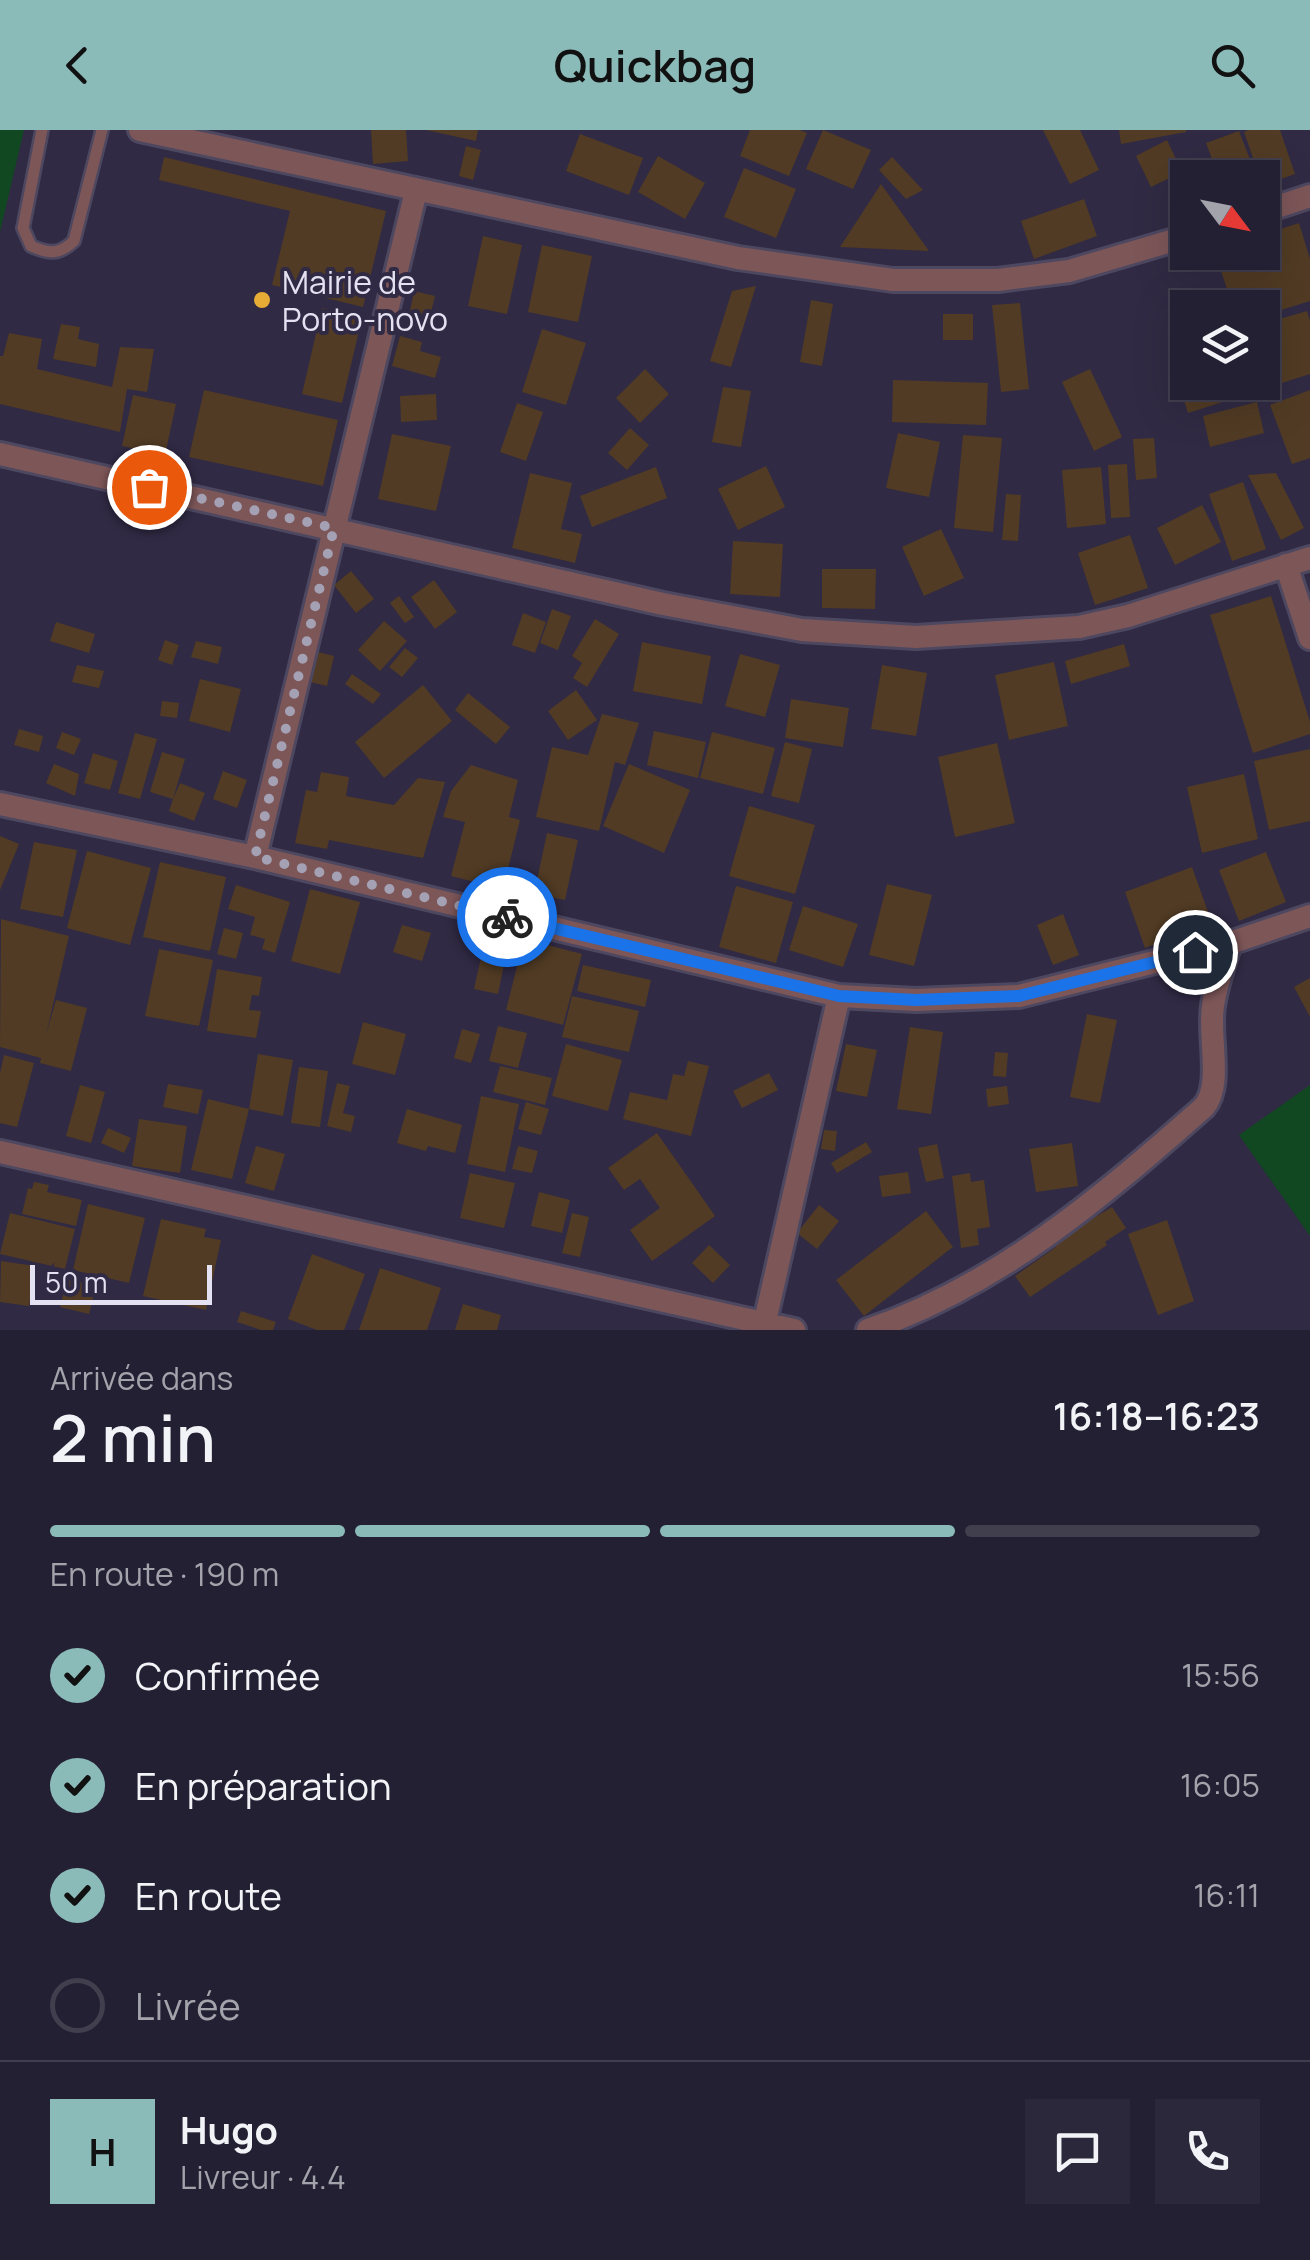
<!DOCTYPE html>
<html lang="fr">
<head>
<meta charset="utf-8">
<style>
	:root { --surface:#242033; --page:#2c283b; --text:#f1f3f6; --muted:#a3a3ac; --line:#413e4e; --accent:#8bbbb9 }
	body { margin:0; font-family:Manrope,sans-serif; background:var(--page); color:var(--text); height:100vh; display:flex; flex-direction:column; font-size:38px; white-space:nowrap }
	* { box-sizing:border-box; margin:0 }
	p { font-size:32px; color:var(--muted) }
	.icon { flex:none; width:55px; height:55px; fill:none; stroke:currentColor; stroke-width:2; stroke-linecap:round; stroke-linejoin:round }
	.map { position:relative; height:1200px; overflow:hidden }
	.panel { display:flex; flex-direction:column; background:var(--surface); flex:1 }
	.panel>* { flex:none }
	.needle { width:65px; rotate:122deg }
	.buttons { position:absolute; left:1170px; top:30px; display:grid; gap:20px }
	.buttons a { display:grid; place-items:center; width:110px; height:110px; border-radius:0px; background:var(--surface); box-shadow:0 10px 40px #0002,0 0 0 2px var(--line); font-size:50px }
	.scale { position:absolute; left:30px; bottom:25px; width:182px; box-sizing:border-box; padding-left:10px; border:5px solid #e4e1f2; border-top:0; font-size:28px; line-height:35px; white-space:nowrap; color:#e4e1f2; -webkit-text-stroke:8px #302a44; paint-order:stroke }
	.pin { position:absolute; display:grid; place-items:center; width:85px; height:85px; color:#fff; margin:-42px; border:5px solid #fff; border-radius:50%; box-shadow:0 2px 10px #0007 }
	.courier { position:absolute; display:grid; place-items:center; width:100px; height:100px; margin:-50px; border:8px solid #1a73e8; border-radius:50%; background:#fff; color:#222; box-shadow:0 2px 12px #0007 }
	.headline em { font-style:normal; font-weight:600 }
	.headline div { display:flex; flex-direction:column-reverse }
	.headline { display:flex; align-items:center; justify-content:space-between; height:170px; padding:0 50px }
	h1 { font-size:65px; font-weight:600; line-height:75px }
	.bar { display:grid; grid-template-columns:repeat(4,1fr); gap:15px 10px; align-content:center; height:120px; padding:0 50px }
	.bar i { height:12px; border-radius:8px; background:var(--line) }
	.bar .current { background:var(--accent) }
	.bar p { grid-column:span 4 }
	.line { display:flex; align-items:center; gap:25px; padding:0 50px; border-top:2px solid var(--line) }
	.line div { flex:1 }
	.round { display:grid; place-items:center; flex:none; width:105px; height:105px; border-radius:0px; background:var(--page) }
	ol { padding:0 50px; list-style:none }
	li { display:flex; align-items:center; gap:30px; height:110px }
	li p { margin-inline-start:auto }
	li .icon { padding:10px; border-radius:50%; background:var(--accent); color:#111; stroke-width:4 }
	li:last-child { color:var(--muted) }
	li i { width:55px; height:55px; border:5px solid var(--line); border-radius:50% }
	header { display:flex; justify-content:space-between; align-items:center; height:130px; padding:0 50px; background:var(--accent); color:#111; font-size:45px; font-weight:600 }
	.map>svg:first-child { display:block }
</style>
</head>
<body>
<header><svg class="icon" aria-label="back" viewBox="0 0 24 24"><path d="M15 5l-7 7 7 7"/></svg>Quickbag<svg class="icon" aria-label="search" viewBox="0 0 24 24"><circle cx="10" cy="10" r="6"/><path d="M15 15l6 6"/></svg></header>
<div class="map">
<svg width="1310" height="1200" viewBox="0 0 1310 1200">
	<rect width="100%" height="100%" fill="#302a44"/>
	<path fill="#114721" d="M0,0H24L0,102Z
		M1310,955V1106L1239,1005Z"/>
	<path fill="#513b24" d="M371,0H406L408,31L373,34Z
		M426,0H478L476,11Z
		M750,0H800L807,3L789,46L740,26Z
		M823,0L871,20L853,59L806,39Z
		M1043,0H1080L1099,40L1070,54Z
		M1119,0H1186V2L1121,14Z
		M1248,0H1280L1295,44L1262,56V48H1260L1244,2Z
		M1239,1L1253,37L1219,48L1206,13Z
		M580,4L643,28L629,65L566,41Z
		M1167,10L1182,42L1151,57L1136,26Z
		M466,16L481,20L473,50L459,46Z
		M658,26L705,53L685,89L638,62Z
		M164,27L386,81L363,177L272,155L290,81L159,50Z
		M892,27L923,60L906,69L879,40Z
		M744,38L796,59L776,108L724,87Z
		M881,54L929,121L840,117Z
		M1084,69L1097,106L1034,129L1021,91Z
		M1299,93L1310,129V171L1262,186V178H1233L1215,122H1262V105Z
		M483,106L522,115L507,184L468,176Z
		M542,115L592,126L578,192L528,182Z
		M756,156L731,237L710,231L732,161Z
		M414,161L435,166L430,186L410,181Z
		M811,170L833,174L822,236L800,232Z
		M1020,173L1029,259L1001,262L992,175Z
		M322,178L362,188L342,273L302,264Z
		M1307,181L1310,191V244L1188,283L1170,224L1188,218V252H1262V194Z
		M943,184H973V210H943Z
		M61,194L80,197L78,209L99,214L96,237L53,229Z
		M542,199L586,213L566,275L522,262Z
		M9,203L42,209L37,239L112,257L120,217L154,219L147,262L127,259L120,302L0,274V226H3Z
		M400,206L422,212L420,221L441,227L435,248L392,236Z
		M645,239L669,264L640,293L616,268Z
		M1090,239L1122,307L1094,321L1062,252Z
		M893,250L988,253L986,295L892,292Z
		M723,257L751,261L741,317L712,312Z
		M204,260L338,290L323,356L189,327Z
		M1310,260V328L1292,334L1270,275Z
		M436,264L437,290L401,292L400,266Z
		M133,265L176,274L165,325L122,316Z
		M1257,272L1264,303L1210,317L1203,286Z
		M517,273L543,282L526,331L500,322Z
		M630,298L649,315L627,340L608,323Z
		M898,303L940,312L929,367L886,358Z
		M392,304L451,316L436,381L378,369Z
		M963,305L1002,308L993,402L954,398Z
		M1154,308L1157,348L1136,350L1133,309Z
		M1127,334L1130,387L1111,388L1108,335Z
		M766,336L785,377L738,400L718,359Z
		M656,337L667,368L592,397L580,366Z
		M1101,337L1106,394L1067,398L1062,340Z
		M530,343L572,353L561,399L582,404L575,433L512,418Z
		M1276,343L1304,398L1281,410L1248,345Z
		M1243,352L1266,419L1232,431L1209,364Z
		M1006,364L1021,365L1018,411L1002,410Z
		M1202,375L1221,412L1175,435L1157,398Z
		M941,399L964,448L924,466L902,417Z
		M1130,405L1148,458L1095,475L1078,423Z
		M733,411L783,414L780,467L730,464Z
		M822,439H876L875,479L822,478Z
		M351,441L374,469L356,483L334,455Z
		M434,450L457,482L435,499L411,467Z
		M399,466L414,487L405,493L390,473Z
		M1271,466L1310,592V604L1253,623L1210,485Z
		M552,479L571,486L558,520L540,513Z
		M523,483L546,492L535,523L512,515Z
		M595,489L619,504L587,557L573,548L582,533L572,526Z
		M384,491L407,511L380,541L358,520Z
		M56,492L95,504L89,523L50,511Z
		M165,510L179,515L172,535L158,530Z
		M196,511L222,517L218,534L191,527Z
		M642,512L711,526L702,574L633,561Z
		M1124,514L1130,536L1071,554L1065,531Z
		M405,518L418,528L402,547L389,537Z
		M318,522L334,526L327,556L310,552Z
		M740,524L780,535L765,587L725,576Z
		M1054,532L1068,596L1009,610L995,545Z
		M77,535L104,541L99,558L72,552Z
		M882,535L927,543L916,606L871,599Z
		M352,544L381,564L373,574L345,554Z
		M200,549L241,559L230,602L189,591Z
		M423,555L452,591L384,648L355,612Z
		M576,560L597,590L568,610L548,581Z
		M468,563L510,597L496,614L455,580Z
		M791,569L849,578L843,617L785,608Z
		M162,571L179,573L177,588L160,586Z
		M602,584L639,593L625,635L615,632L599,701L536,687L552,617L588,625Z
		M19,599L43,606L39,622L14,615Z
		M654,601L706,612L698,648L647,635Z
		M62,602L81,609L74,625L56,618Z
		M712,602L775,618L763,664L700,648Z
		M135,603L157,609L140,669L118,663Z
		M785,612L812,619L799,673L771,666Z
		M997,613L1015,693L955,707L938,627Z
		M1310,619V691L1269,700L1254,631Z
		M162,622L185,629L173,669L180,653L205,663L194,691L169,681L173,669L150,662Z
		M93,623L118,631L110,660L84,653Z
		M54,634L79,644L75,666L46,653Z
		M629,634L690,660L664,723L603,696Z
		M471,635L518,650L509,687L520,690L503,759L451,746L465,692L443,687L451,661Z
		M223,641L247,650L237,678L213,669Z
		M321,642L349,647L346,666L394,675L418,648L445,652L423,728L329,710L327,719L295,713L306,660L317,662Z
		M1244,644L1258,709L1202,723L1187,657Z
		M749,676L815,695L795,764L729,746Z
		M547,703L578,710L565,770L534,764Z
		M0,706L19,714L0,760Z
		M34,712L77,720L63,787L20,779Z
		M87,721L151,738L130,815L67,798Z
		M1266,722L1286,772L1239,791L1219,740Z
		M160,732L226,747L210,821L143,807Z
		M1192,737L1212,793L1145,818L1125,762Z
		M887,754L932,765L914,836L869,825Z
		M236,755L290,772L275,823L262,819L265,809L250,805L255,787L228,779Z
		M736,756L793,772L776,833L719,817Z
		M310,759L360,772L340,844L291,831Z
		M803,776L858,794L843,837L789,820Z
		M1063,784L1079,825L1053,835L1037,795Z
		M1,789L69,806L46,905L56,870L87,878L71,941L40,933L41,928L0,917Z
		M402,795L431,803L422,831L393,822Z
		M224,798L243,803L236,829L217,824Z
		M524,809L582,824L563,895L506,880Z
		M484,814L507,820L498,864L474,859Z
		M159,819L213,830L199,896L145,886Z
		M583,835L651,850L645,877L577,861Z
		M217,839L262,847L259,866L252,865L249,880L261,881L256,908L207,901Z
		M1310,848V887L1294,857Z
		M572,866L639,881L629,922L562,907Z
		M1087,884L1117,890L1100,973L1070,967Z
		M363,892L406,904L395,945L352,934Z
		M498,896L527,903L518,938L489,931Z
		M910,897L943,902L931,984L897,979Z
		M462,899L480,904L471,933L454,928Z
		M566,914L622,930L608,981L552,966Z
		M846,914L877,920L867,967L836,961Z
		M995,922L1008,923L1006,947L993,946Z
		M258,924L293,930L283,986L249,979Z
		M4,925L34,933L17,997L0,993V943Z
		M688,931L709,936L691,1006L623,989L630,962L667,970L673,944L684,946Z
		M500,936L552,948L545,975L493,962Z
		M299,937L328,941L320,997L291,993Z
		M769,943L778,960L742,978L733,961Z
		M337,953L350,956L343,983L355,986L351,1002L327,996Z
		M168,954L203,960L198,984L163,977Z
		M80,955L105,962L91,1013L66,1006Z
		M1007,956L1009,974L988,977L986,959Z
		M481,966L519,974L505,1042L467,1034Z
		M208,969L249,979L232,1049L191,1040Z
		M526,972L549,979L541,1005L518,999Z
		M407,979L462,995L455,1023L428,1016L426,1021L397,1013Z
		M139,989L187,996L180,1043L132,1036Z
		M108,998L131,1008L124,1023L101,1013Z
		M824,1000L837,1001L835,1021L821,1019Z
		M657,1003L715,1086L652,1131L630,1100L660,1078L640,1049L624,1060L608,1038Z
		M866,1012L872,1022L837,1043L831,1033Z
		M1072,1013L1078,1056L1036,1062L1029,1019Z
		M937,1014L944,1048L926,1052L918,1018Z
		M256,1016L285,1024L274,1061L245,1053Z
		M518,1016L538,1021L532,1043L512,1039Z
		M908,1042L911,1063L882,1067L879,1046Z
		M470,1043L515,1053L504,1098L460,1088Z
		M970,1043L971,1052L984,1050L990,1097L977,1099L979,1115L961,1118L952,1046Z
		M34,1052L49,1055L47,1062L82,1070L76,1096L22,1084L28,1058L32,1059Z
		M539,1062L570,1070L562,1103L531,1096Z
		M88,1074L145,1088L129,1153L73,1140Z
		M819,1075L839,1091L817,1119L797,1103Z
		M1112,1077L1126,1098L1105,1112L1107,1115L1030,1167L1015,1146L1056,1117L1053,1112Z
		M926,1081L953,1117L864,1186L836,1150Z
		M10,1083L75,1099L65,1139L0,1124Z
		M572,1083L589,1087L580,1127L562,1123Z
		M161,1089L206,1099L204,1107L221,1110L206,1180L143,1166Z
		M1167,1090L1194,1171L1158,1185L1128,1104Z
		M709,1115L730,1135L713,1153L692,1133Z
		M312,1124L365,1144L344,1200H317L288,1189Z
		M1,1131L35,1136L29,1176L0,1172Z
		M380,1138L441,1158L427,1200H359Z
		M67,1149L96,1156L89,1184L60,1177Z
		M463,1174L501,1185L497,1200H455Z
		M241,1181L276,1192L273,1200H261L237,1192Z"/>
	<g fill="none" stroke-linecap="round" stroke-linejoin="round">
		<g stroke="#4d4760" stroke-width="16">
			<path id="lane" d="M42,0L23,98L31,116C49,124 59,125 74,111L102,0"/>
		</g>
		<g stroke="#4d4760" stroke-width="28">
			<path id="street" d="M140,0L738,128L893,150H998L1069,141L1188,106
				M1262,82L1310,66
				M0,324L663,474L802,500L916,507L1079,497L1128,486L1310,428
				M1286,435L1310,508
				M0,674L255,727L839,866L916,870L1019,866L1230,813L1310,786
				M255,727L416,61
				M0,1022L794,1200
				M763,1200L839,866
				M868,1200C998,1156 1102,1067 1204,977C1223,955 1208,906 1213,876C1216,854 1224,834 1230,813"/>
		</g>
		<use href="#lane" stroke="#7d5658" stroke-width="11"/>
		<use href="#street" stroke="#7d5658" stroke-width="22"/>
	</g>
	<g fill="none" stroke-linecap="round" stroke-linejoin="round">
		<path stroke="#a5a1b5" stroke-width="10" stroke-dasharray="0 18" d="M149,357L334,398L255,727L507,787"/>
		<path stroke="#1a73e8" stroke-width="12" d="M507,787L839,866L916,870L1019,866L1195,822"/>
	</g>
	<circle fill="#e6ac36" stroke="#302a44" stroke-width="4" cx="262" cy="170" r="10"/>
	<g text-anchor="middle" dominant-baseline="central" stroke-width="8" stroke-linejoin="round" paint-order="stroke">
		<g font-size="32" fill="#e4e1f2" stroke="#302a44" text-anchor="start">
			<text x="282" y="152">Mairie de<tspan x="282" dy="37">Porto-novo</tspan></text>
		</g>
	</g>
</svg>
<div class="buttons">
<a><svg class="needle" viewBox="-14 -14 28 28"><path d="M0-13l5 13h-10z" fill="#e53935"/><path d="M0 13l5-13h-10z" fill="#a3a3ac"/></svg></a>
<a><svg class="icon" aria-label="layers" viewBox="0 0 24 24"><path d="M12 4l9 5-9 5-9-5zM3 14l9 5 9-5"/></svg></a>
</div>
<div class="scale">50 m</div>
<div class="pin" style="left:149px;top:357px;background:#ea580c"><svg class="icon" aria-label="bag" viewBox="0 0 24 24"><path d="M5 8h14l-1 12H6zM9 8a3 3 0 0 1 6 0"/></svg></div>
<div class="pin" style="left:1195px;top:822px;background:#1f2937"><svg class="icon" aria-label="home" viewBox="0 0 24 24"><path d="M3 11l9-7 9 7M6 9v11h12V9"/></svg></div>
<div class="courier" style="left:507px;top:787px"><svg class="icon" aria-label="bike" viewBox="0 0 24 24"><circle cx="6" cy="16" r="4"/><circle cx="18" cy="16" r="4"/><path d="M6 16l4-8h5l3 8M10 8l3 8H6M13 5h3"/></svg></div>
</div>
<section class="panel">
<div class="headline"><div><h1>2 min</h1><p>Arrivée dans</p></div><em>16:18–16:23</em></div>
<div class="bar"><i class="current"></i><i class="current"></i><i class="current"></i><i></i><p>En route · 190 m</p></div>
<ol>
<li><svg class="icon" aria-label="check" viewBox="0 0 24 24"><path d="M5 12l5 5 9-10"/></svg>Confirmée<p>15:56</p></li>
<li><svg class="icon" aria-label="check" viewBox="0 0 24 24"><path d="M5 12l5 5 9-10"/></svg>En préparation<p>16:05</p></li>
<li><svg class="icon" aria-label="check" viewBox="0 0 24 24"><path d="M5 12l5 5 9-10"/></svg>En route<p>16:11</p></li>
<li><i></i>Livrée</li>
</ol>
<div class="line" style="height:180px"><b class="round" style="background:var(--accent);color:#111">H</b><div><b>Hugo</b><p>Livreur · 4.4</p></div><a class="round"><svg class="icon" aria-label="chat" viewBox="0 0 24 24"><path d="M4 5h16v11H9l-5 4z"/></svg></a><a class="round"><svg class="icon" aria-label="phone" viewBox="0 0 24 24"><path d="M5 4h4l2 5-3 2q2 4 5 5l2-3 5 2v4C11 20 4 13 5 4z"/></svg></a></div>
</section>
</body>
</html>
